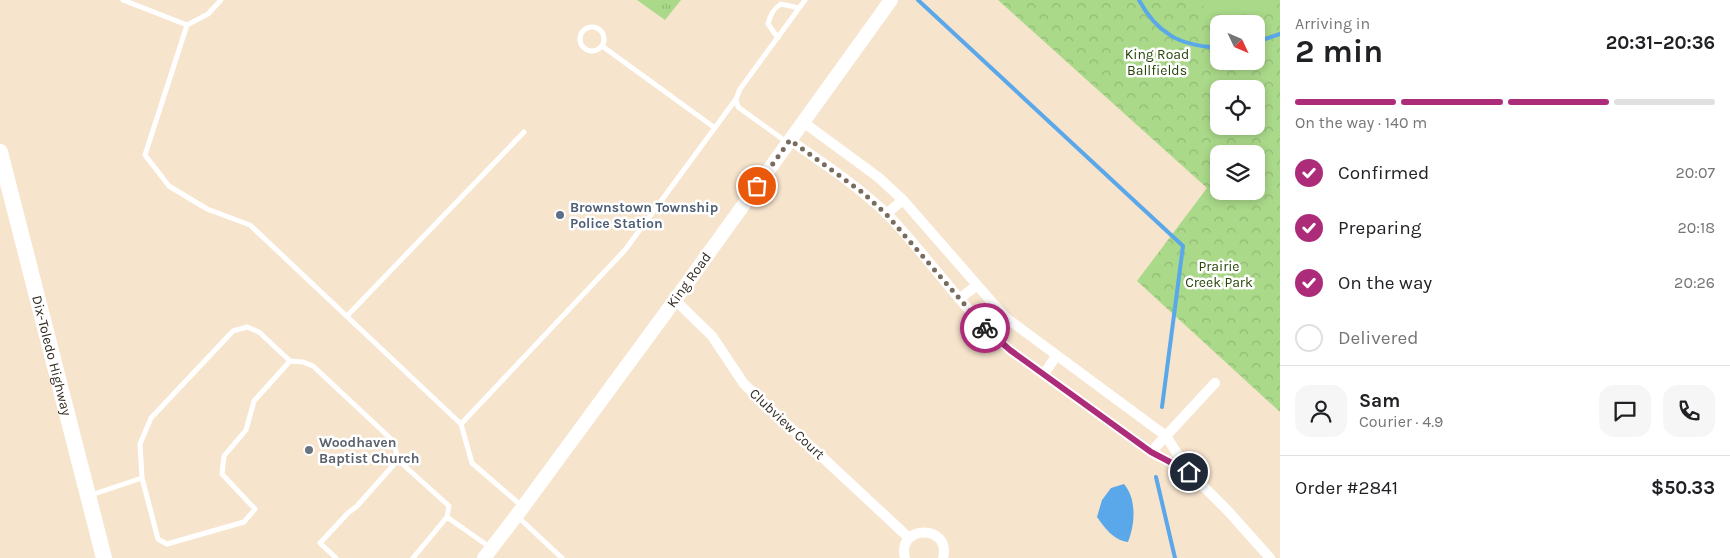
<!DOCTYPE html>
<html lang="en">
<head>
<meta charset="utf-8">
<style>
	:root { --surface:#fff; --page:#f6f6f6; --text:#202124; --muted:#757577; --line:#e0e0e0; --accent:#ad2c7a }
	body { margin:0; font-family:Karla,sans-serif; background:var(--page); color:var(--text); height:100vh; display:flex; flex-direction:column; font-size:19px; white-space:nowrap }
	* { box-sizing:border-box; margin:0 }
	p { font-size:16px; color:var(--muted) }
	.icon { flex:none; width:28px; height:28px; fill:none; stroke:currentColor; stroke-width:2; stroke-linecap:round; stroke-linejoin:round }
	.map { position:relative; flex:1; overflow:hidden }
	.drawer { display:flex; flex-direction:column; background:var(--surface); width:450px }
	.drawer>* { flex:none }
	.needle { width:32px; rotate:134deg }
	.buttons { position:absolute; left:1210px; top:15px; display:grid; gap:10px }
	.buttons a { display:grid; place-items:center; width:55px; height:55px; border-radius:10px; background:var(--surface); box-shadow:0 2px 8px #0003; font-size:25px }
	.pin { position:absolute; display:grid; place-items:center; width:42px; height:42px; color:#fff; margin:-21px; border:2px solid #fff; border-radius:50%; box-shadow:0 1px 5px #0007 }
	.courier { position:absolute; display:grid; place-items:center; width:50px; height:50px; margin:-25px; border:4px solid #ad2c7a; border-radius:50%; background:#fff; color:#222; box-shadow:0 1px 6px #0007 }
	.headline em { font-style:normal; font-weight:700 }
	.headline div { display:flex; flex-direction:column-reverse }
	.headline { display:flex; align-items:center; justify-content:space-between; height:85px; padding:0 15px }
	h1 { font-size:32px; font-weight:700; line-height:38px }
	.bar { display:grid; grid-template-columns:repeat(4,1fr); gap:8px 5px; align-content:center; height:60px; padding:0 15px }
	.bar i { height:6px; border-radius:4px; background:var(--line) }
	.bar .on { background:var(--accent) }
	.bar p { grid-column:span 4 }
	.line { display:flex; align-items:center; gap:12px; padding:0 15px; border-top:1px solid var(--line) }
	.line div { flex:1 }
	.round { display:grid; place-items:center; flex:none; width:52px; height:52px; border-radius:15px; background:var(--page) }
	ol { padding:0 15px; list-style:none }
	li { display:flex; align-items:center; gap:15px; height:55px }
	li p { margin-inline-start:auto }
	li .icon { padding:5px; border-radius:50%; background:var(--accent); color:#fff; stroke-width:4 }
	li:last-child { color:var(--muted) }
	li i { width:28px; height:28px; border:2px solid var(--line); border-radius:50% }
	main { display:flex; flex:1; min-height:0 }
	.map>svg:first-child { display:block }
</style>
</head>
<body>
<main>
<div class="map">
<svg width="1280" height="558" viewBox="0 0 1280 558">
	<defs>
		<pattern id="grass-tufts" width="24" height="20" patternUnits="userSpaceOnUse" patternTransform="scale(1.25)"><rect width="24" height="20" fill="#aad989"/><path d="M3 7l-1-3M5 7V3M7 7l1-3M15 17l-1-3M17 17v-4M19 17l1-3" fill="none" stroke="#93ba76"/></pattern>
		<pattern id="park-crowns" width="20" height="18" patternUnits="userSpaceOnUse" patternTransform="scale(1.25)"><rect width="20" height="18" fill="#aad989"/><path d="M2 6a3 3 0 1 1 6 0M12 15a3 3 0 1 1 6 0" fill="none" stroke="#93ba76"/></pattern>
	</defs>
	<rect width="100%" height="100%" fill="#f7e4cd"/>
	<path fill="url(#grass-tufts)" d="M637,0H681L665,20Z"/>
	<path fill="url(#park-crowns)" fill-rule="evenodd" d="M998,0H1280V412L1137,281L1207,188ZM1219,24H1256V61H1219ZM1219,89H1256V126H1219ZM1219,154H1256V191H1219Z"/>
	<path fill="#aad989" d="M1182,0H1280V4L1252,10L1218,9L1182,2Z"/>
	<path fill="#5aa7ea" d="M1124,484C1137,499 1135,525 1128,542C1113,540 1105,528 1097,517L1102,500L1111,488Z"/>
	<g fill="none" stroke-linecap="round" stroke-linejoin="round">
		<path stroke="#5aa7ea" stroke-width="4" d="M918,0L1183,246L1162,407
			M1139,0C1146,13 1157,27 1170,35C1181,43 1206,48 1219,47
			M1256,42L1280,34
			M1156,477L1175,558"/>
		<path stroke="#fff" stroke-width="5" d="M123,0L187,25
			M221,0L208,14L187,25L145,155L169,186L207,209L250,225L461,424L472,463L523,507
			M580 39a12 12 0 1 1 24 0a12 12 0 1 1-24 0Z
			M778,38L768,24C770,15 773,9 781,4L799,8
			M602,46L715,128
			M788,143L738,107L736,99L740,89L805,0
			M347,316L524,132
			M461,424L625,250L736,99
			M142,478L158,539L167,544L244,522L255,509L222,474L224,456L246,430L254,401L290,361
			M91,495L142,478L140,444L151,418L233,331L247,327L259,332L290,361L303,362L313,366L390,438L395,447L398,460L449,506L447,517L491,548
			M517,516L562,558
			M336,558L320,543L348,513L357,506L398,460
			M413,558L447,517"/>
		<path stroke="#fff" stroke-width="10" d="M803,122L878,177L903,200L1005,317L1166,436L1188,471
			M790,140C823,163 858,186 887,214C930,258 962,310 1010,350L1151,452L1189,472L1228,511L1270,558
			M886,214L903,200
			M959,299L976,286
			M675,300L712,336L744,384L909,538
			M1044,374L1056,356
			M1151,452L1215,383
			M905,558C896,524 952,524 943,558"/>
		<path stroke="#fff" stroke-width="14" d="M484,558L523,507L675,300L891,0"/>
		<path stroke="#fff" stroke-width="16" id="s1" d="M0,152L104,558"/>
	</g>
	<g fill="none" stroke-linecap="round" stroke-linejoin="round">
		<path stroke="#776c5e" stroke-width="5" stroke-dasharray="0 9" d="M757,186L790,140L862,192L886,214L985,328"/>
		<path stroke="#ad2c7a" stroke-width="6" d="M985,328L1010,350L1151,452L1189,472"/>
	</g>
	<circle fill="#5c6f8a" stroke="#fff" stroke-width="2" cx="560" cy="215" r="5"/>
	<circle fill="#6b7280" stroke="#fff" stroke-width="2" cx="309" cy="450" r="5"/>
	<g text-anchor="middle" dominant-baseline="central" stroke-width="5" stroke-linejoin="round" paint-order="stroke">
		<g font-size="14" fill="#264507" stroke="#fff">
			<text x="1157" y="54">King Road<tspan x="1157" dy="16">Ballfields</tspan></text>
			<text x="1219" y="266">Prairie<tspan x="1219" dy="16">Creek Park</tspan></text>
		</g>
		<g font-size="14" font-weight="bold" fill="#4e5e75" stroke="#fff" text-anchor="start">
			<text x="570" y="207">Brownstown Township<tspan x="570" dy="16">Police Station</tspan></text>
		</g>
		<g font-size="14" fill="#322b22" stroke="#fff">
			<text transform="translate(689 280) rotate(-54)">King Road</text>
			<text stroke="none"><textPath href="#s1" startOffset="210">Dix-Toledo Highway</textPath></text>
			<text transform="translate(787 424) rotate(43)">Clubview Court</text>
		</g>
		<g font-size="14" font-weight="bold" fill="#5b616d" stroke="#fff" text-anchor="start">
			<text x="319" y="442">Woodhaven<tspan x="319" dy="16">Baptist Church</tspan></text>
		</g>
	</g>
</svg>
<div class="buttons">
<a><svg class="needle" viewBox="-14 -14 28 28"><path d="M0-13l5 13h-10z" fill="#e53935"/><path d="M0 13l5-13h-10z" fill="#757577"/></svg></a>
<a><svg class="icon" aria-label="locate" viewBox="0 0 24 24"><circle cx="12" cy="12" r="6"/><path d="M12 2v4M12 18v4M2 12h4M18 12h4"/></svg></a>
<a><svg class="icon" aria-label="layers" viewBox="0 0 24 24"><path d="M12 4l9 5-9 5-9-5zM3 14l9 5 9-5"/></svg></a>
</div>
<div class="pin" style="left:757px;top:186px;background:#ea580c"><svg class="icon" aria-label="bag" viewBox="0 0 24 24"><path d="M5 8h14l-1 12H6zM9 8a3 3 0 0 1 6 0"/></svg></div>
<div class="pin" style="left:1189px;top:472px;background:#1f2937"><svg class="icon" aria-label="home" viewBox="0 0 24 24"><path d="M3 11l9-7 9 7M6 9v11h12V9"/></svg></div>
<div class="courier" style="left:985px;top:328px"><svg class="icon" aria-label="bike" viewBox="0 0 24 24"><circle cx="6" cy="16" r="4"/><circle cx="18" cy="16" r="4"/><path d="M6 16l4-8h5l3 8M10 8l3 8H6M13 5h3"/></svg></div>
</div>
<section class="drawer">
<div class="headline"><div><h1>2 min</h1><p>Arriving in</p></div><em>20:31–20:36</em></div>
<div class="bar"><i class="on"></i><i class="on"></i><i class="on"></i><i></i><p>On the way · 140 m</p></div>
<ol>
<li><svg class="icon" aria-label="check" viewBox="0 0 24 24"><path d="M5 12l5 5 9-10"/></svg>Confirmed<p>20:07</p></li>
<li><svg class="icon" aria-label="check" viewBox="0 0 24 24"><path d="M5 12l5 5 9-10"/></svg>Preparing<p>20:18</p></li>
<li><svg class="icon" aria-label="check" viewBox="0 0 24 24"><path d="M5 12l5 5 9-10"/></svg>On the way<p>20:26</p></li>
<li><i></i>Delivered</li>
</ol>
<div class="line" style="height:90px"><a class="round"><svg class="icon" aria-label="person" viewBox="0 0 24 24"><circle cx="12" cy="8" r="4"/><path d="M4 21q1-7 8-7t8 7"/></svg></a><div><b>Sam</b><p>Courier · 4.9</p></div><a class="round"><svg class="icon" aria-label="chat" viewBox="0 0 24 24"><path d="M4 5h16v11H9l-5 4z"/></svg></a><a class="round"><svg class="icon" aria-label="phone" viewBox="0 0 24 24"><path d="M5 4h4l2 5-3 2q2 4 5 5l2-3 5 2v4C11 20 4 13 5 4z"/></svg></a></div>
<div class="line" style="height:65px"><div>Order #2841</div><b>$50.33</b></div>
</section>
</main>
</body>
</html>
